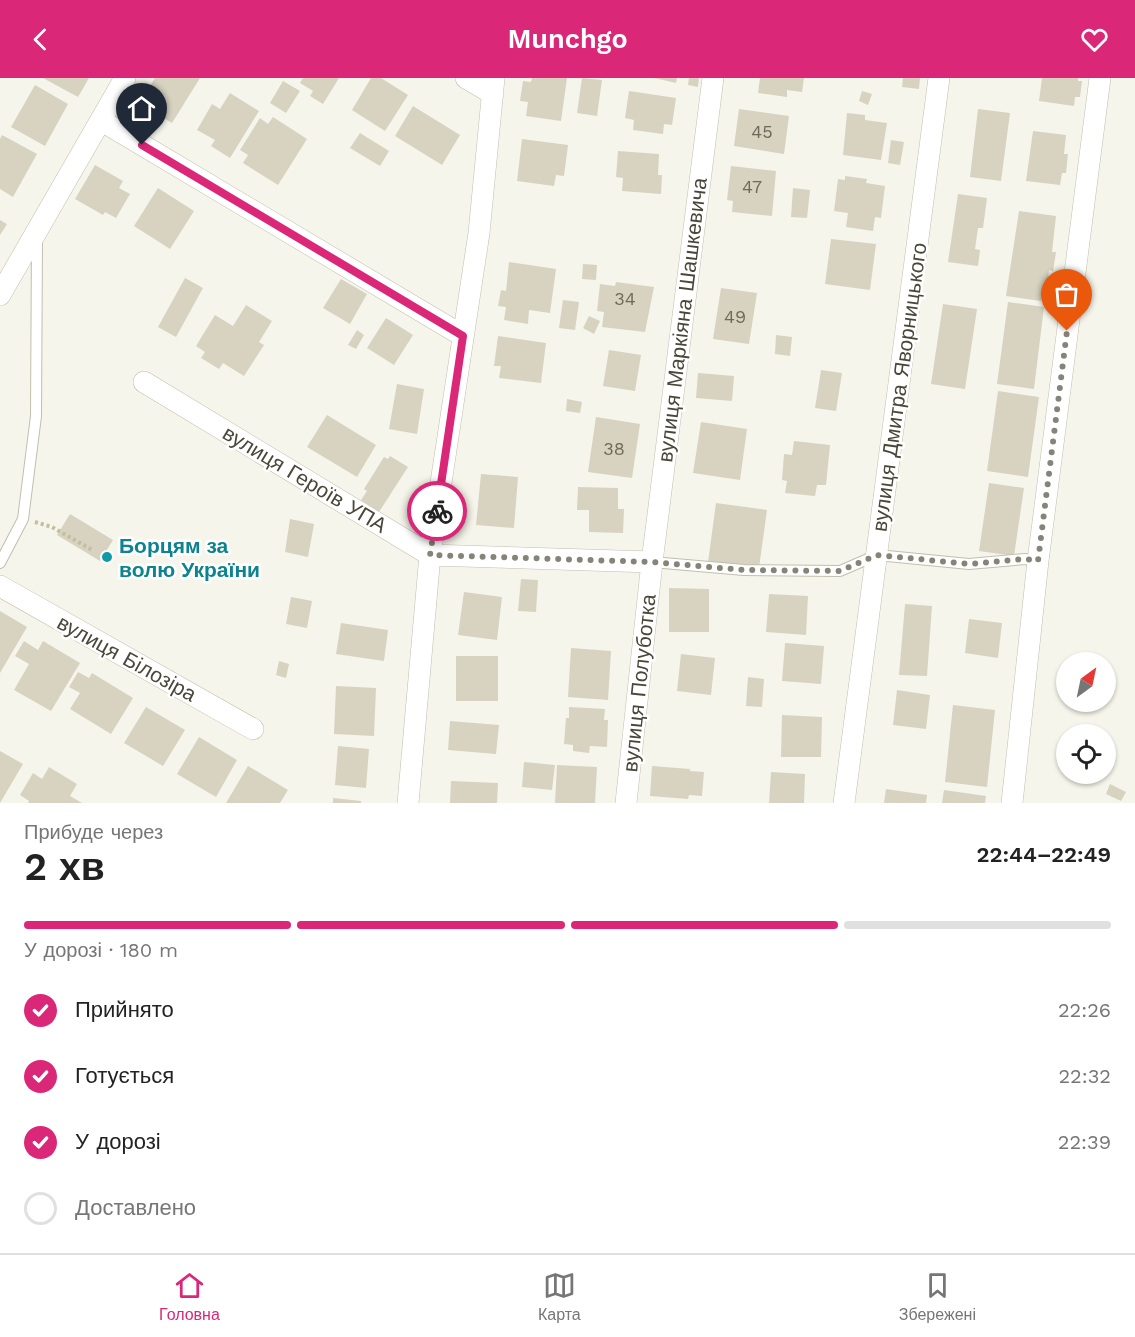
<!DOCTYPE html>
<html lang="uk">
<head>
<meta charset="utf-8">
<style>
	:root { --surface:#fff; --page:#f6f6f6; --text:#222; --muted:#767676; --line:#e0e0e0; --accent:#db2777 }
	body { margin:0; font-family:"Work Sans",sans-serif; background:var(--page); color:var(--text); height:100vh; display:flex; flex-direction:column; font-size:22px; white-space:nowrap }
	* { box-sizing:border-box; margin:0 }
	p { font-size:20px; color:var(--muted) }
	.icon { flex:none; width:33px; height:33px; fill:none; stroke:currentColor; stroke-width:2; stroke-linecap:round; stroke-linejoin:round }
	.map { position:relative; height:725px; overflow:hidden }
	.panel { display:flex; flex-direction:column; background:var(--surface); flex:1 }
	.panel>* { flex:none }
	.needle { width:39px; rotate:33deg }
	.controls { position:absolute; left:1056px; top:574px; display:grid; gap:12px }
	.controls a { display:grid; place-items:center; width:60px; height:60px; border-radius:50%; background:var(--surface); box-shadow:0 2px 4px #0004; font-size:30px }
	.pin { position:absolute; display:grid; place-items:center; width:51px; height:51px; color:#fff; margin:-62px -26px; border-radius:50% 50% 50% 0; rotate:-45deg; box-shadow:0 0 6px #0007 }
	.pin .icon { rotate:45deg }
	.courier { position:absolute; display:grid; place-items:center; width:60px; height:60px; margin:-30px; border:4px solid #db2777; border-radius:50%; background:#fff; color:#222; box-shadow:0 2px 8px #0007 }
	.head em { font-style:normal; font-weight:600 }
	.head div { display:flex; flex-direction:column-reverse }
	.head { display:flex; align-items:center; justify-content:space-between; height:102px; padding:0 24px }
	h1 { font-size:39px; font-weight:600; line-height:45px }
	.bar { display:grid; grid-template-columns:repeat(4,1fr); gap:9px 6px; align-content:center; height:72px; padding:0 24px }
	.bar i { height:8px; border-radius:4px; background:var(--line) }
	.bar .selected { background:var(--accent) }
	.bar p { grid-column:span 4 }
	ol { padding:0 24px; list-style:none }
	li { display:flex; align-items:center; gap:18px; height:66px }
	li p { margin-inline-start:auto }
	li .icon { padding:6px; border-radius:50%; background:var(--accent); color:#fff; stroke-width:4 }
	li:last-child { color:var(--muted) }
	li i { width:33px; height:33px; border:3px solid var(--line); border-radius:50% }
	header { display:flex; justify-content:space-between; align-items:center; height:78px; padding:0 24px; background:var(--accent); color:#fff; font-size:27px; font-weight:600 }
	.tab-bar { display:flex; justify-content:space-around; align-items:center; height:84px; border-top:2px solid var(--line); background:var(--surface); font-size:16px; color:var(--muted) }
	.tab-bar a { display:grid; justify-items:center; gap:3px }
	.tab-bar .selected { color:var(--accent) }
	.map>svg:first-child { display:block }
</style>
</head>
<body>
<header><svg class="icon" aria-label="back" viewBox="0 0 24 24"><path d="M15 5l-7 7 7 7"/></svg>Munchgo<svg class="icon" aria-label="heart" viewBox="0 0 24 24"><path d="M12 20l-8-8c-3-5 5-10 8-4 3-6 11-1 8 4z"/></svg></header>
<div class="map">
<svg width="1135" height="725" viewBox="0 0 1135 725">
	<rect width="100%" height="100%" fill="#f5f5eb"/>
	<path fill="#d7d3c0" d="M43,0H89L78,19Z
		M155,0H200L172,45L139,25Z
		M303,0H339L323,26L310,18L313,13L300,5Z
		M371,0H381L408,17L385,53L352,32Z
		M532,0H567L561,43L526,38L528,24L520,23L523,3L531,4Z
		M582,0L602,2L597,38L577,35Z
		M654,0H677L676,5Z
		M689,0H699L698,9L688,7Z
		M760,0H804L802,14L787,12V19L758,15Z
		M903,0H920L919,11L902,9Z
		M1042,0H1078V3H1082L1080,19H1075L1074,28L1039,23Z
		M283,3L300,13L286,35L270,25Z
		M35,7L68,26L45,68L11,49Z
		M629,13L676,20L672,47L664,46L663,56L633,52L634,42L625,40Z
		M862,13L872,16L868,27L859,23Z
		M230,15L259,33L230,80L211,68L215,62L197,52L212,26L220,31Z
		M413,28L460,57L442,87L395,58Z
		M739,31L789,38L784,76L734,68Z
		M978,31L1010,35L1001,103L970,99Z
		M847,35L865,37V42L887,45L881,82L843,77Z
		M273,39L307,61L278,107L243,85L248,77L240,72L260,40L268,46Z
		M1033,53L1066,57L1064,76H1068L1066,95H1062L1060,107L1026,103Z
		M360,55L389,73L380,88L350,70Z
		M2,57L37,76L13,119L0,111V61Z
		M522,61L568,67L564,98L556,97L554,108L517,103Z
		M891,62L904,64L900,87L888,85Z
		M618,73L659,76L658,97H662L661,116L622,113L623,100L616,99Z
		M95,87L123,103L119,110L130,116L116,140L105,134L103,137L75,121Z
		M731,88L776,93L772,138L732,134L733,123L727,122Z
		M845,98L867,101L866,105L885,108L881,140L875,139L873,153L846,149L848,135L834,133L838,101L845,102Z
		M158,110L194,133L170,171L134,148Z
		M793,110L810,112L807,140L791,139Z
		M958,116L987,120L983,150H978L975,171L980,172L978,188L948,184Z
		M1019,133L1056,138L1052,174H1056L1053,193L1049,192L1047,213L1043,212L1041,223L1006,218Z
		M0,142L7,146L0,157Z
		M831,161L876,166L870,212L825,206Z
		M509,184L556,191L550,235L529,232L528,246L504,242L506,229L498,228L501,212L506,213Z
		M583,186L597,187L596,202L582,201Z
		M185,200L203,210L176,259L158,249Z
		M341,201L367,216L350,246L323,230Z
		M616,204L654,209L645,254L602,249L604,234L597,233L600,206L615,208Z
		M721,210L757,215L749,266L713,261Z
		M563,222L579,224L575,252L559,250Z
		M1008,224L1044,229L1034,311L997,306Z
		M943,226L977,231L965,311L931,306Z
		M246,227L272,243L259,264L264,267L244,298L223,285L219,291L201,280L205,274L196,268L215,237L233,248Z
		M589,238L600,243L594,256L583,250Z
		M386,240L413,257L394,287L367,270Z
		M357,252L364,257L356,271L348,267Z
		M776,257L792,259L790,278L775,276Z
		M498,258L546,265L541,305L499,300L501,288H494Z
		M609,272L641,277L635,313L603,308Z
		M821,292L842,295L836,333L815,330Z
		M698,295L734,298L732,323L696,320Z
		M397,306L424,311L417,356L389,351Z
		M998,313L1039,319L1028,399L987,393Z
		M567,321L582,324L580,335L566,333Z
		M327,337L376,367L357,399L307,369Z
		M596,339L640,346L632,400L588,394Z
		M701,344L747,351L740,402L693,395Z
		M794,363L830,367L826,407H817L815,418L785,415L787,403L782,402L784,376L792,377Z
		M390,378L408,389L379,434L361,422L367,413L364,411L384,379L388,381Z
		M481,396L518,399L514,450L476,447Z
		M989,405L1024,410L1014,478L979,473Z
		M578,409L618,410V431H624L623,455L589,454V432H577Z
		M716,425L767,432L759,490L708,484Z
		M70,436L113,462L100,483L57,457Z
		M290,441L314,446L308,479L285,474Z
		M521,501L538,502L536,534L518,533Z
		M669,510L709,511V554H669Z
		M464,514L502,519L497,562L458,557Z
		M769,516L808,518L806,557L766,554Z
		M291,519L312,523L307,550L286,546Z
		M905,526L932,528L927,598L899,597Z
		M0,533L27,549L0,595Z
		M969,541L1002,545L998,580L965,575Z
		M341,545L388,552L384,583L336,576Z
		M24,563L38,572L43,563L80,585L51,633L14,612L29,586L15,578Z
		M785,565L824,568L821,606L782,603Z
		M571,570L611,573L608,622L568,619Z
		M681,576L715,580L711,617L677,613Z
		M456,578H498V623H456Z
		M279,583L289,586L286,600L276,597Z
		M78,594L89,600L92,595L133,620L111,656L70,631L80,615L69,609Z
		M748,599L764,601L762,629L746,628Z
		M336,608L376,610L374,658L334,656Z
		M897,612L930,617L926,651L893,647Z
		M953,627L995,632L987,709L945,704Z
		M146,629L185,652L163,688L124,665Z
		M569,629L605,631L604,642H608L607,669L590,668L589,675L573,673V667L564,666L566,640H569Z
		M782,637L822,639L821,679H781Z
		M450,643L499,647L496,676L448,672Z
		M199,659L237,682L216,719L177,696Z
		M338,668L369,671L366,710L335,707Z
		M0,673L23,686L0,725Z
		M524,684L555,687L552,712L522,709Z
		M557,687L597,689L595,725H555Z
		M248,688L288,712L280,725H226Z
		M652,688L690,691V693L704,694L702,718L689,717L688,721L650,718Z
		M49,689L77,706L70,718L82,725H28L29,723L20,717L33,695L42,701Z
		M771,694L805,696L804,725H769Z
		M451,703L498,705L497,725H450Z
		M1110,706L1126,714L1121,723L1106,716Z
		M886,711L927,717L926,725H884Z
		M944,712L986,718L985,725H942Z
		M333,720L361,723V725H333Z"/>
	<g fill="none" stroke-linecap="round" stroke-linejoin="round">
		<g stroke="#c1bfad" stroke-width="12">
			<path id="service" d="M652,484L744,492L840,493L877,477L969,486L1025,481L1038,483
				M0,485L23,441L36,338L37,160"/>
		</g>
		<g stroke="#c1bfad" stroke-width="22">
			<path id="minor" d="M466,0L493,16
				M102,43L463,258
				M0,217L125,0
				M144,304L430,477L652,484
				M0,508L253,651
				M408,725L430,477L479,155L494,0
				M626,725L652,484L713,0
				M844,725L939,0
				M1012,725L1038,483L1100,0"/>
		</g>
		<path stroke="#c3be9f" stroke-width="4" stroke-dasharray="3 3" stroke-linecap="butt" d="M35,444L52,449L92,472"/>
		<use href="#service" stroke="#fff" stroke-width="10"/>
		<use href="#minor" stroke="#fff" stroke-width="21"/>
	</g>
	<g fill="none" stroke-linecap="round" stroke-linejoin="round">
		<path stroke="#868477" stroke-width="6" stroke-dasharray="0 10.8" d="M437,433L430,477L652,484L744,492L840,493L877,477L969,486L1025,481L1038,483L1067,253"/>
		<path stroke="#db2777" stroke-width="8" d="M142,67L463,258L437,433"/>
	</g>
	<circle fill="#0f9aa8" stroke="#fff" stroke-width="2" cx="107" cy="479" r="6"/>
	<g text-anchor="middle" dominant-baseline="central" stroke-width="5" stroke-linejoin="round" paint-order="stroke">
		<g font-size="18" fill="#6d6a5b">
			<text x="762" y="53">45</text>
			<text x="752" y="108">47</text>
			<text x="625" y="220">34</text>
			<text x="735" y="238">49</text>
			<text x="614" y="370">38</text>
		</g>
		<g font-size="21" fill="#4a4739" stroke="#fff">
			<text transform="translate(682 242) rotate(-83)">вулиця Маркіяна Шашкевича</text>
			<text transform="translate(899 309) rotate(-82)">вулиця Дмитра Яворницького</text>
			<text transform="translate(305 401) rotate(31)">вулиця Героїв УПА</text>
			<text transform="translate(127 580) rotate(29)">вулиця Білозіра</text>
			<text transform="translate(639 605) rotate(-84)">вулиця Полуботка</text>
		</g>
		<g font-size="21" font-weight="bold" fill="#0d838f" stroke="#fff" text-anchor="start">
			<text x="119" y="467">Борцям за<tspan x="119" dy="24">волю України</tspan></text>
		</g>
	</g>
</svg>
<div class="controls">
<a><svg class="needle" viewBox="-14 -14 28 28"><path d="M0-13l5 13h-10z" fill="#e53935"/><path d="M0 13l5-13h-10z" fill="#767676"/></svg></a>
<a><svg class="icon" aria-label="locate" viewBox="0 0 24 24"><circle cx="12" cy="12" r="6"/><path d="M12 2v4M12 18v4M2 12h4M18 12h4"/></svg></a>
</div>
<div class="pin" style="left:1067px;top:253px;background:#ea580c"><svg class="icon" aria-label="bag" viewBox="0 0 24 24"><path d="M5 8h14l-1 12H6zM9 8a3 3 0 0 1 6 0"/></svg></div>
<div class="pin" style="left:142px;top:67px;background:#1f2937"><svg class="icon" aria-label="home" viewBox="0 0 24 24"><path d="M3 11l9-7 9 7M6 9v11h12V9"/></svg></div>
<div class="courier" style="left:437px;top:433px"><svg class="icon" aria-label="bike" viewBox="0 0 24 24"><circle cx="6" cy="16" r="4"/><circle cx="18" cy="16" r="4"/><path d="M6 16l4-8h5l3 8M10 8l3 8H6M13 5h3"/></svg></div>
</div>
<section class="panel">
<div class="head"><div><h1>2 хв</h1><p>Прибуде через</p></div><em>22:44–22:49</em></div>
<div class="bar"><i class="selected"></i><i class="selected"></i><i class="selected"></i><i></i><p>У дорозі · 180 m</p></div>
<ol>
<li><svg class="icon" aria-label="check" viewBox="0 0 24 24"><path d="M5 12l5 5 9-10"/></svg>Прийнято<p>22:26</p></li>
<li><svg class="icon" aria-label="check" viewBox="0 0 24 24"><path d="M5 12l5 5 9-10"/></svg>Готується<p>22:32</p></li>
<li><svg class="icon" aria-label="check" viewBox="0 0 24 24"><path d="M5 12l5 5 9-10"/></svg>У дорозі<p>22:39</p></li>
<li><i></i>Доставлено</li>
</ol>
</section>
<nav class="tab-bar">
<a class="selected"><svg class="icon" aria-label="home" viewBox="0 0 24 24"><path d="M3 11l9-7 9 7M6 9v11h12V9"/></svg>Головна</a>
<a><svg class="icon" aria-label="map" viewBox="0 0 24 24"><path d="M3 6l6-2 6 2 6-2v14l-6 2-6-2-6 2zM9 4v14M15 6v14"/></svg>Карта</a>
<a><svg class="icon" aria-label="saved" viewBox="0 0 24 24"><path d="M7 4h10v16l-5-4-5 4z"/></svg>Збережені</a>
</nav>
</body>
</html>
